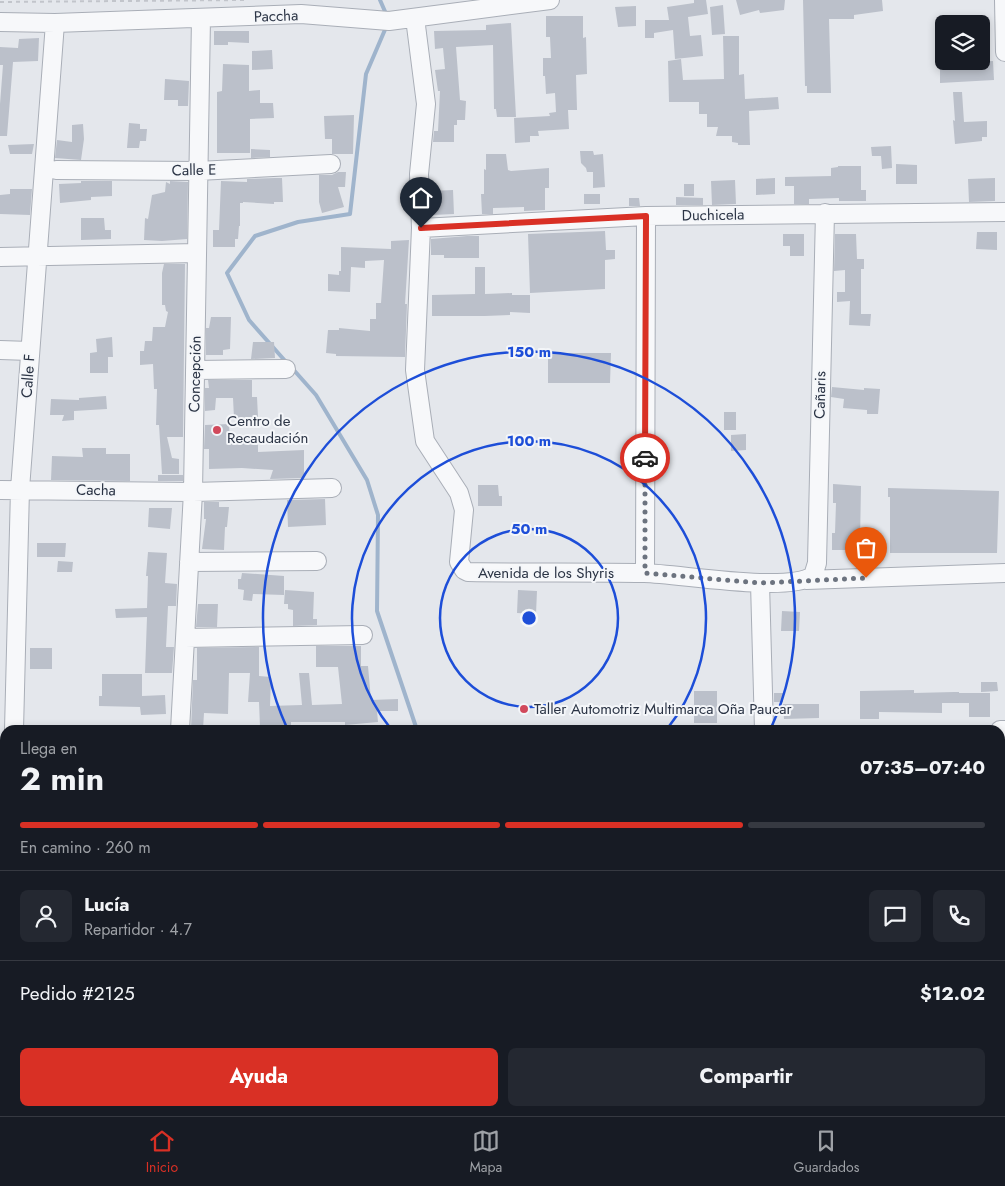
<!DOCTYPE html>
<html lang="es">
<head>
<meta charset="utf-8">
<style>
	:root { --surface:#171b24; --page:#242831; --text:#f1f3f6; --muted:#9ea1a6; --line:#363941; --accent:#d93025 }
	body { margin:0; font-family:Jost,sans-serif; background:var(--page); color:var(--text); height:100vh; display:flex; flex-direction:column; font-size:19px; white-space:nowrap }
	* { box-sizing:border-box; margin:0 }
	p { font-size:16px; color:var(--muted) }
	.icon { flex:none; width:28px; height:28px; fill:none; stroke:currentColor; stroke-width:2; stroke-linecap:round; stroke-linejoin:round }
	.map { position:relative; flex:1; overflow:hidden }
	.sheet { position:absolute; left:0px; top:725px; width:1005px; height:391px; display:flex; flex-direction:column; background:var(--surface); border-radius:15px 15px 0 0; box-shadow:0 2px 8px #0003 }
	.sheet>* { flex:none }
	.tools { position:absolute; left:935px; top:15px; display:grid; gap:10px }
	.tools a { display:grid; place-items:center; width:55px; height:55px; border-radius:8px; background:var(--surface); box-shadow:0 2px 8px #0003; font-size:25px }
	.pin { position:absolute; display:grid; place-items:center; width:42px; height:42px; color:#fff; margin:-51px -21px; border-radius:50% 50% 50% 0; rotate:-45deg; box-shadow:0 0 5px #0007 }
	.pin .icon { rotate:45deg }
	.courier { position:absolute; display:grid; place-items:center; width:50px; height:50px; margin:-25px; border:4px solid #d93025; border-radius:50%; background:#fff; color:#222; box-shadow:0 1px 6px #0007 }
	.summary em { font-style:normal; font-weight:700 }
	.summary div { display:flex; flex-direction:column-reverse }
	.summary { display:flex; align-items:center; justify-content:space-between; height:85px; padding:0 20px }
	h1 { font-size:32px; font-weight:700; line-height:38px }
	.bar { display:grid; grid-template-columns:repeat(4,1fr); gap:8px 5px; align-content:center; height:60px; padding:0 20px }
	.bar i { height:6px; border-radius:4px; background:var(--line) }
	.bar .selected { background:var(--accent) }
	.bar p { grid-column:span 4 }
	.line { display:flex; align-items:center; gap:12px; padding:0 20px; border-top:1px solid var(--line) }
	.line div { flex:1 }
	.round { display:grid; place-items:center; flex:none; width:52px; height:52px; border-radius:8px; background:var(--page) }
	.primary-button { display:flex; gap:10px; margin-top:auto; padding:10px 20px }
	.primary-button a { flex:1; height:58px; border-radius:8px; background:var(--accent); color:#fff; font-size:20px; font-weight:700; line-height:58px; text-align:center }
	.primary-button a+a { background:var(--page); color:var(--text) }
	.dock { display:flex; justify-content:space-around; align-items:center; height:70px; border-top:1px solid var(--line); background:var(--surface); font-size:14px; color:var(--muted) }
	.dock a { display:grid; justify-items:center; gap:2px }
	.dock .selected { color:var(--accent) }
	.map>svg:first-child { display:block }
</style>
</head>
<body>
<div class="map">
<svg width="1005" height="1116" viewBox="0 0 1005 1116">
	<rect width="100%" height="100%" fill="#e4e7ec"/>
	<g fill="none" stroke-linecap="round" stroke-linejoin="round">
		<path stroke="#9fb4cc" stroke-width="4" d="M380,0L387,16
			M287,363L249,320L227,273L255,236L298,222L350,214L366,74L387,25
			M292,368L316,395L367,480L378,515L377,611L417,730
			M1000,1062L1005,1055
			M488,1111L489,1116"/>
	</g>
	<path fill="#bbc0ca" d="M694,0H706L708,14L688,17L690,36L701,35L703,56L675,59L673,30L654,33V38H645V20H669L667,7L694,3Z
		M736,0H785L784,10L760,13L759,10L740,15Z
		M803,0H882L883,11L854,15V19H829L831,93H807V86H805Z
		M723,5L725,34L712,35L710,7Z
		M636,6V26L618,27L615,7Z
		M546,16H583V38L586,37L587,74L576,75L577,110H568L569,129L538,131L539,136H530V142L515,143L514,118L550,116L549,113L556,112L555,93L546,94L545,76H543V58H551L550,37H546Z
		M511,23L516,117H497L496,109H494L493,45L456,47L460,100L466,101L465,120H457V125H454V142H433L434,131H438L440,91H438L435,70L445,69L443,48L435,49L434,31L486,30V25Z
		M214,31H249V43L228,42V45H214Z
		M723,36H739V75L744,74L745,99L778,97L779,109L749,111L750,145H738V143L732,142V136H716L718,127H707V114H699V102H669L668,61L681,59L683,80L724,79Z
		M39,38L38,61L13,62L7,136H0V104L3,65H0V47L18,48L19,39Z
		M272,50L273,69L252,70V51Z
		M993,61L994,80L940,83V63Z
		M223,64L249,65V91L260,90V103H273L274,118L250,119V153H217V92L222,91Z
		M165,79L189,81L188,106H178V100H164Z
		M953,92H962L964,122L987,121V137H982V141L955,144L953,120L955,121Z
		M354,115L353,154H332V139H325L324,116Z
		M129,123L140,124V129H147L146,141H140L139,148H127Z
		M83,124L84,139L81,160L55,158L57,140L72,142V125Z
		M34,144L32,154H10L8,145Z
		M891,146L892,168L882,169L881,156H872L871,147Z
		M251,149L270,150V157L251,158Z
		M580,151H593L594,155L603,154L605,187L593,188V172H587L586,168L581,163Z
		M486,154H506L508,170L511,171L549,168V188H545V210L524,211V207L493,208V214H482L481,194H484V169L486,170Z
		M896,164L917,165V184H896Z
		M838,166H861V190H866V201H839V198L809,199V204H794V186H785V177L831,176V168L838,167Z
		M338,172H346L345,187H338L344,207L322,213L319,202V175H332Z
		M275,178H282L283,202H274V204L243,202V203H240V226H239L238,239H235V247H213V230H219L221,181L247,182V179Z
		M775,178V194L756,195V179Z
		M995,178V201L969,202L968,179Z
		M735,180L736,204L712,205L711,181Z
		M81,181H112V196L91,197V200L60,203L59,184L81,183Z
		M170,181L188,182L187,239L162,241L144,240L145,218L148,219L152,195L165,192L166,182L170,184Z
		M684,184H694V196H684Z
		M10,189H32L30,215L0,214V195L10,194Z
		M453,190L454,214L433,215L432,191Z
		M584,194H600V204H584Z
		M676,197L703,198V205H676Z
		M629,198H639L640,206H629Z
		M81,218H104L105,230H111V239L81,240Z
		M605,231L606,250H615V259L605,260V289L530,293L528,234Z
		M977,232H997V250L976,249Z
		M783,234H804V256H790V246H783Z
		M835,234H856L857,259H864V269H861V314H871L870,326L849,325L850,301L837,302V292H845V270L834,271Z
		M467,236H479V258H444V255H431V239Z
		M409,240L405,304H407L405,357L336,356V354L326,353L328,330H339V328L370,331V319H376V303H381L384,260L365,261V268L351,267L350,292L328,291V274L339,275V271H341V247L391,249V241Z
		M164,264H185L183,437H167L172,458L179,459V474H162L159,425H156L157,389H154L153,364L140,365V351H144L145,341H152L153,327H165L168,312L166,311L165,305H162V273Z
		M475,267H485V294L512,293V295H530V313L510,312V315L485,316H432V295L475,294Z
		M211,317H231L230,349L223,350V355H206V328H209Z
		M112,337L113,357H108V373H90V353L97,352L96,339Z
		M253,342H274L275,358L251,359Z
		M548,353H611L610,383H548Z
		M208,380H252V397H257L258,417L234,418L233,398H216L215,410L205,411V388H209Z
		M832,387L864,390V388L880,389L878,414H867V410L843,408L844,399L831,397Z
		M106,396L107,409L74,411V420L62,421L64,415H50L51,399L79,400V398Z
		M724,412H736V430H724Z
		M229,424L230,441L258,442V452L304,450V478L270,479L273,470L242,468L209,469V449H204L205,425Z
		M746,434V450L731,451V435Z
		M82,448H106V454H130V481L51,480L52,456L83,457Z
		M158,475H183V481H158Z
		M833,484L861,486L860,542H852V550H832V533H835L836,503H833Z
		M478,485H498L499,496H502V506H478Z
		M888,488L999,491L997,553H890V497H888Z
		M325,499L326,525L288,527L287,500Z
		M204,502H219V507H229L227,527H225L224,550L202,549L206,519H204Z
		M149,508H172L170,529L148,527Z
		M37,543H66L65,557H37Z
		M148,552L167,553L165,583L177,584L176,606H168L166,647H174L172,673H145L147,617L116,618L115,609L147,608L148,576H146Z
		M58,561L73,562L72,572H57Z
		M242,573L284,576V595L253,594L252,601L243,600L244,590L238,589V579H241Z
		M285,590L314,592L313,619H317V625L293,626V610L288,609V604H284Z
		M518,590L537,591L536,614L517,613Z
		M198,604H218L217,627H196Z
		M782,611L800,612L799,631H781Z
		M316,646H361V666H368L371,700L398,699V711H377L378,722L345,725V722H291V726L260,727L259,702H248L250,673H229L228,714L204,713L203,729H191L193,680H197V648L259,647V676L271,677L270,706L302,705L299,673H309L312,705L342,704L338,667H316Z
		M30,648H52V669H30Z
		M102,674H142V696L165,695L166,714L141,715L140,707L99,706V696H102Z
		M981,682H997L998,691L981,692Z
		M914,690V693L954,692H959V693H990V717H969V703H942V713L879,712V719H860V691Z
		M694,691H717V723H694Z
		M774,693H783V702H774Z
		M783,704H819V718L784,719Z"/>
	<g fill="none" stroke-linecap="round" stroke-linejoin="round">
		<g stroke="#a9aeb7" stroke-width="20">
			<path id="minor" d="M1004,0L1005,52
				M415,18L426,104L419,174L421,228L415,370L425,441L459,493L464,510L459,562L464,570L468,572C527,573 585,572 644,573C681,574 785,593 813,576L817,563L825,213
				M0,22L55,23L301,14L389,21L550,0
				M56,170L198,171L331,164
				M421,228L646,216L1005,212
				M0,257L197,253
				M0,350L30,351
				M195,370L286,369
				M0,490L193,492L332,488
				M189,562L317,561
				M645,573L646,216
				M806,580L1005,573
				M760,583L764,730
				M185,638L363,635
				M14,730L20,489L55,23
				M180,730L193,492L201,18
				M1000,730H1005
				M0,763H5
				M1000,909H1005
				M0,1003L5,869
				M1000,1090L1005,1088
				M611,1111V1116
				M793,1111V1116
				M168,1116V1111
				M322,1116V1111
				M475,1116L479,1111"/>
		</g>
		<path stroke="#c2c5cb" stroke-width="2" stroke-dasharray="4 4" stroke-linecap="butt" d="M0,2L245,0"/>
		<use href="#minor" stroke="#f7f8fa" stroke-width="18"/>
	</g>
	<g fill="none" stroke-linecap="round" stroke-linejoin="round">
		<path stroke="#6c737f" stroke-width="5" stroke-dasharray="0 9" d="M645,458V573L760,583L866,578"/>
		<path stroke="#d93025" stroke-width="6" d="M421,228L646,216L645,458"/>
	</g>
	<g fill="none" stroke="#1d4ed8" stroke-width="2.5">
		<circle cx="529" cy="618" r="89"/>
		<path d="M391 729A177 177 0 1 1 667 729"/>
		<path d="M287 728A266 266 0 1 1 771 728"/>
	</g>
	<g fill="#d1495b" stroke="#f4f6f9" stroke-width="2">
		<circle cx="217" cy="430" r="5"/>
		<circle cx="524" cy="709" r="5"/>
	</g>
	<g text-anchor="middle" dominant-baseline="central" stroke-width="4" stroke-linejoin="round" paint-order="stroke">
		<g font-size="15" fill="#2b3445" stroke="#f4f6f9">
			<text transform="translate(276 16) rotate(-2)">Paccha</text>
			<text transform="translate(194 170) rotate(-1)">Calle E</text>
			<text transform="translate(713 215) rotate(-1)">Duchicela</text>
			<text transform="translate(195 374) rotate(-89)">Concepción</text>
			<text transform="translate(28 376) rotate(-86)">Calle F</text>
			<text transform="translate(820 395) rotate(-89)">Cañaris</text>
			<text transform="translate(96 490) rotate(1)">Cacha</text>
			<text x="546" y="573">Avenida de los Shyris</text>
		</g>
		<g font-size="15" fill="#2b3445" stroke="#f4f6f9" text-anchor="start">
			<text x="227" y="421">Centro de<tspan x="227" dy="17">Recaudación</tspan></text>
			<text x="534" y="709">Taller Automotriz Multimarca Oña Paucar</text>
		</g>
	</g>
	<circle cx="529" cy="618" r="8" fill="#1d4ed8" stroke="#f4f6f9" stroke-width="2.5"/>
	<g font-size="15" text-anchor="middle" font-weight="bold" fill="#1d4ed8" stroke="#f4f6f9" stroke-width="4" stroke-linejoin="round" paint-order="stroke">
		<text x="529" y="357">150 m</text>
		<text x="529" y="446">100 m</text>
		<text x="529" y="534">50 m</text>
	</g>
</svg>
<div class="tools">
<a><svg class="icon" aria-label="layers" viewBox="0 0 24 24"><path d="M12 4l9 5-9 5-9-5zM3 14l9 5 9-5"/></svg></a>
</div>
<div class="pin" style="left:866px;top:578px;background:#ea580c"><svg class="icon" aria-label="bag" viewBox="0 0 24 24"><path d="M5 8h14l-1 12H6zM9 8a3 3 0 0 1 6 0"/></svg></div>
<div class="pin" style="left:421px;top:228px;background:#1f2937"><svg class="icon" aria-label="home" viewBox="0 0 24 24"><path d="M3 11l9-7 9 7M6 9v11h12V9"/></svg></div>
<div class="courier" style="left:645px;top:458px"><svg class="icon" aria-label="car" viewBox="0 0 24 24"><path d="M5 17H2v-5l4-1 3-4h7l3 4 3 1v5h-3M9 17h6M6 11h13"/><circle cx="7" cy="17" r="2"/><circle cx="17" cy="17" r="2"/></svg></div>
<section class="sheet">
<div class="summary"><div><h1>2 min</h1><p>Llega en</p></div><em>07:35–07:40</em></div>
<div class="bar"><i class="selected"></i><i class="selected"></i><i class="selected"></i><i></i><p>En camino · 260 m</p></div>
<div class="line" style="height:90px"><a class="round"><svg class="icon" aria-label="person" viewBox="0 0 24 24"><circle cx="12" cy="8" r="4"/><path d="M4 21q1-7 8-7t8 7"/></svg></a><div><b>Lucía</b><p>Repartidor · 4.7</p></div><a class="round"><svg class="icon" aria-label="chat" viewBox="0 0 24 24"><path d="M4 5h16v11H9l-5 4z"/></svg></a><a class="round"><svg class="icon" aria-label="phone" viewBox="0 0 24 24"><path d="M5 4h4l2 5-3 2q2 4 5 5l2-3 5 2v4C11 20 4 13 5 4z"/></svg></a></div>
<div class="line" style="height:65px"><div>Pedido #2125</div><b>$12.02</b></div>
<div class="primary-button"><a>Ayuda</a><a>Compartir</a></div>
</section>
</div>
<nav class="dock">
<a class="selected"><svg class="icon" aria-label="home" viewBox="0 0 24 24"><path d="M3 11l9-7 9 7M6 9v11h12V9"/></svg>Inicio</a>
<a><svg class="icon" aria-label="map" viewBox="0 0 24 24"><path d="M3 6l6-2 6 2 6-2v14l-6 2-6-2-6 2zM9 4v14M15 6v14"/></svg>Mapa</a>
<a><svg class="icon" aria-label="saved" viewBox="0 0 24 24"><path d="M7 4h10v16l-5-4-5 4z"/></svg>Guardados</a>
</nav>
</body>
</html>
